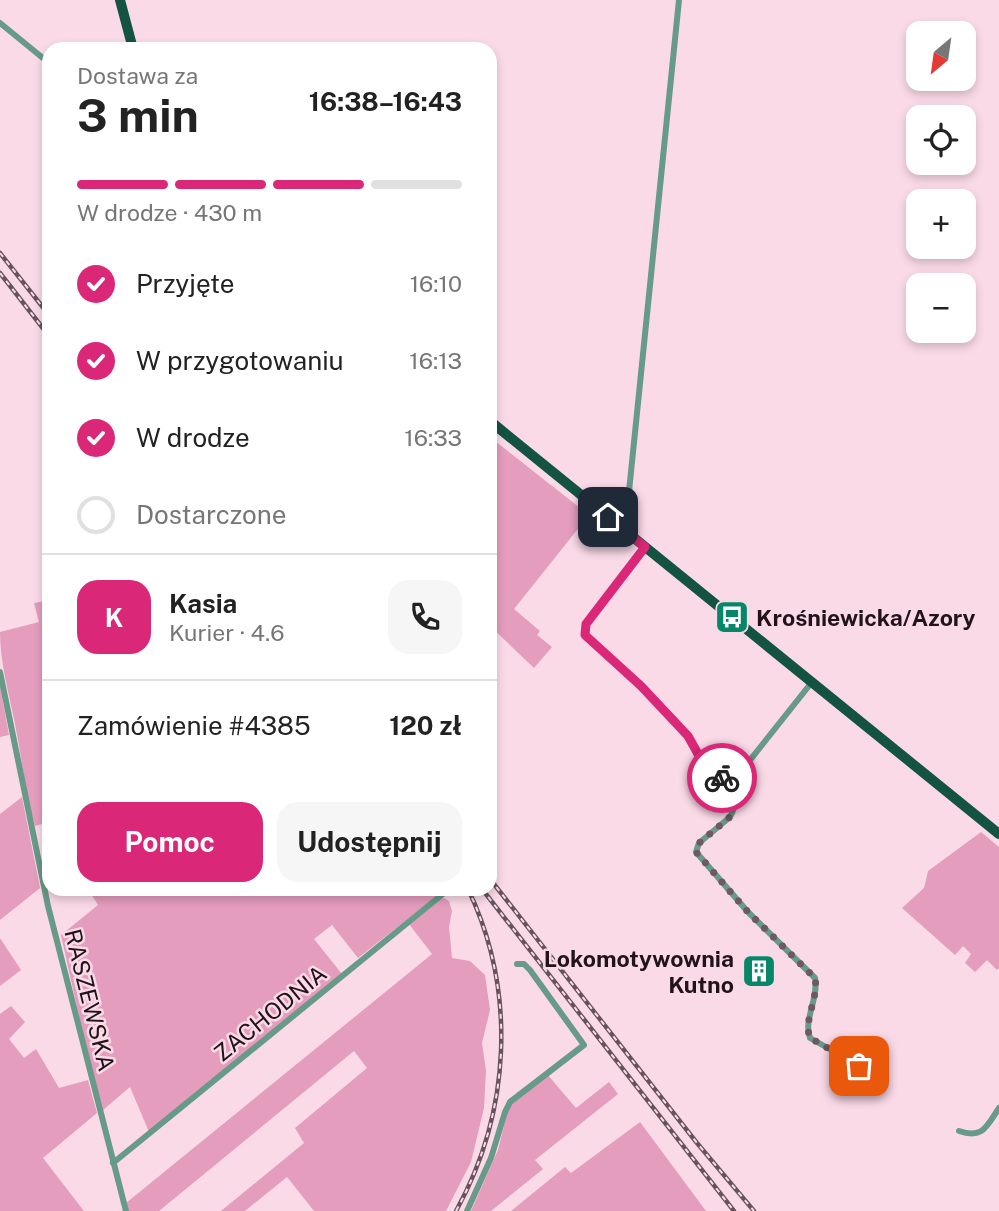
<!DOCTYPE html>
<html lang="pl">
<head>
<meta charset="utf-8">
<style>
	:root { --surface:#fff; --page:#f6f6f6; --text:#222; --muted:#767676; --line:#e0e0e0; --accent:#db2777 }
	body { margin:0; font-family:"Public Sans",sans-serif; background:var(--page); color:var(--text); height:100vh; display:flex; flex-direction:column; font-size:26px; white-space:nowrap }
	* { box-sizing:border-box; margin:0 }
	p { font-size:23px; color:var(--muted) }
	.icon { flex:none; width:38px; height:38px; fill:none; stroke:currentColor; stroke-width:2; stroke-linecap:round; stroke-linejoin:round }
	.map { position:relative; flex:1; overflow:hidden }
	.drawer { position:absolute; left:42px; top:42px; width:455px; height:854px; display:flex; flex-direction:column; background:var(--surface); border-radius:21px; box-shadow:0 4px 10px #0003 }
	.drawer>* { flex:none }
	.needle { width:46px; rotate:209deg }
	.tools { position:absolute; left:906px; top:21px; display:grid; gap:14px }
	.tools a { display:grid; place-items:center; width:70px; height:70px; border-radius:14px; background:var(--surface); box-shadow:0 4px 10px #0003; font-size:35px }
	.pin { position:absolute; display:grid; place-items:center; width:60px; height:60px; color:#fff; margin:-30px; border-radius:14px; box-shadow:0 4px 10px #0006 }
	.courier { position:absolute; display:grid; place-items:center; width:70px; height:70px; margin:-35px; border:5px solid #db2777; border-radius:50%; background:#fff; color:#222; box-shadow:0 2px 9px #0007 }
	.head em { font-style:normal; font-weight:700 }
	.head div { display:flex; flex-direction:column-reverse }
	.head { display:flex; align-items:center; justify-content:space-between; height:119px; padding:0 35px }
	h1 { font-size:46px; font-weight:700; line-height:52px }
	.bar { display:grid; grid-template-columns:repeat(4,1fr); gap:10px 7px; align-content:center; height:84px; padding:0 35px }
	.bar i { height:9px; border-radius:5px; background:var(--line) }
	.bar .selected { background:var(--accent) }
	.bar p { grid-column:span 4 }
	.line { display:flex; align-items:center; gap:18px; padding:0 35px; border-top:2px solid var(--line) }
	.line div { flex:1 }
	.round { display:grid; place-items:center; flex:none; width:74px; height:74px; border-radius:21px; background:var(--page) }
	ol { padding:0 35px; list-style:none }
	li { display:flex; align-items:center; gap:21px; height:77px }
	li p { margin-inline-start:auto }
	li .icon { padding:7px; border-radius:50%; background:var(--accent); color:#fff; stroke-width:4 }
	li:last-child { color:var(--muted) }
	li i { width:38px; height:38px; border:4px solid var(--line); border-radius:50% }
	.action { display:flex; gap:14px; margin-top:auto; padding:14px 35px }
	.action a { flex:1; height:80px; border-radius:21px; background:var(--accent); color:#fff; font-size:28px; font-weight:700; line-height:80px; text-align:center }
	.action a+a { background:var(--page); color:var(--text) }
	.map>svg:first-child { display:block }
</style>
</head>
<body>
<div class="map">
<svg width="999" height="1211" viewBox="0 0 999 1211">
	<rect width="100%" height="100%" fill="#fbdae8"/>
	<path fill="#e59dbe" d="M490,437L589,515L514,609L540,631L537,635L552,647L534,668L490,626Z
		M49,600V822L35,826C25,792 22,758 15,724C9,693 0,663 0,632L39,622L34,603Z
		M0,686L9,735L0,737Z
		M22,797L40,888L0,920V814Z
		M981,832L999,847V968L997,970L987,960L975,972L965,963L971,954L963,946L955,955L902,908L924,888L928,871Z
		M88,889H446L358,958L332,925L314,939L342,974L149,1132L130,1087L103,1110L91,1070L61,935L98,905Z
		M444,898L449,901L452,911L449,927L452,958L470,961L485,975L490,1010L482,1043L486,1071L484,1108L471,1162L446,1211H314L287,1177L245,1211H221L304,1143L295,1128L367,1068L354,1051L159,1211H128L126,1203L432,954L409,924L435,902Z
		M0,938L21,970L0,986Z
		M11,1006L25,1022L9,1039L24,1058L36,1049L59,1088L88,1080L97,1113L43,1158L84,1211H0V1014Z
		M547,1074L576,1108L609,1082L618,1094L535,1160L543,1169L491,1211H471L498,1150L508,1109L514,1100Z
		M640,1122L706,1211H511L565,1167L571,1173Z"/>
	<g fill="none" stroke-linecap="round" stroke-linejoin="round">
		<path stroke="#679a88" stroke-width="6" d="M0,23L49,63
			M625,531L679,0
			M645,547L586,624L585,635L641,686L688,736L698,754L720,778L736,784
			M0,672L48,906L126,1211
			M812,682L739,774C733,788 738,804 730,817L699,843L696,852L748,912L815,978C819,998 803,1020 810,1038L881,1078
			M959,1131C983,1139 986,1127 999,1108
			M113,1163L449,889
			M467,1211L491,1158L505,1112L510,1102L584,1045L530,970L524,964H517"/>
		<path stroke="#145341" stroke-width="10" d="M120,0L133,49
			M490,421L999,834"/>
		<g stroke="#67535c" stroke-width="4.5">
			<path id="rail" d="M0,253L49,315
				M0,273L49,336
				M490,879L697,1143L754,1211
				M482,889L734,1211
				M456,1211C511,1112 517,991 468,889"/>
		</g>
		<use href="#rail" stroke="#fbdae8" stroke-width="2" stroke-dasharray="5" stroke-linecap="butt"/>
	</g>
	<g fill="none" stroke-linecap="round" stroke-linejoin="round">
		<path stroke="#6d5962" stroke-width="7" stroke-dasharray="0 12.6" d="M722,778L736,784L735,802L730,817L699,843L696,852L748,912L815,978C819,998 803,1020 810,1038L859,1066"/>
		<path stroke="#db2777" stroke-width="9" d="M608,517L645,547L586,624L585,635L641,686L688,736L698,754L722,778"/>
	</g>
	<defs>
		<g id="bus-square" transform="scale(1.75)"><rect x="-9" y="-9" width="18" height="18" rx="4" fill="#078669" stroke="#fbdae8"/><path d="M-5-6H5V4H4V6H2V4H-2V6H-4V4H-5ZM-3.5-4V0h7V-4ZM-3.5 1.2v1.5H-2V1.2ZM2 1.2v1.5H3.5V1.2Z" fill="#fff"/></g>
		<g id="building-square" transform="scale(1.75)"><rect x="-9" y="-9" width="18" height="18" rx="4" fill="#078669" stroke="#fbdae8"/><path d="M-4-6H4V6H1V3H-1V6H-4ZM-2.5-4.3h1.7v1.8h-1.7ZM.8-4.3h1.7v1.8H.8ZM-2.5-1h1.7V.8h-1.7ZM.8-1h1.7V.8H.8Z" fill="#fff"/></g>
	</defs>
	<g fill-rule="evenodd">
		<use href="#bus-square" x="732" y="617"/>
		<use href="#building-square" x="759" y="971"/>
	</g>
	<g text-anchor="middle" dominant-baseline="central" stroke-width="5" stroke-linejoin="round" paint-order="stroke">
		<g font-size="23" font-weight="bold" fill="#21131a" stroke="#fbdae8" text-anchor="start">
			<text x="756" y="617">Krośniewicka/Azory</text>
			<text x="734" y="958" text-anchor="end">Lokomotywownia<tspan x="734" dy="26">Kutno</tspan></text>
		</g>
		<g font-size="23" fill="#21131a" stroke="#fbdae8">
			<text transform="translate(90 1000) rotate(76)">RASZEWSKA</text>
			<text transform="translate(270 1013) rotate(-39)">ZACHODNIA</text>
		</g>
	</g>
</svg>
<div class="tools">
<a><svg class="needle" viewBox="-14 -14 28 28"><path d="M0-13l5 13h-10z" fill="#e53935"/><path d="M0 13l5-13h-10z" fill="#767676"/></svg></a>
<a><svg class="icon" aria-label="locate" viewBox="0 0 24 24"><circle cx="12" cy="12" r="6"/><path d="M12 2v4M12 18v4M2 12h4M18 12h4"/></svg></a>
<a>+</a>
<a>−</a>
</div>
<div class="pin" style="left:859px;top:1066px;background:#ea580c"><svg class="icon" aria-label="bag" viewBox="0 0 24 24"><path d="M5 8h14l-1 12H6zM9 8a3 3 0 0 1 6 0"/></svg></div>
<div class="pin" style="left:608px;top:517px;background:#1f2937"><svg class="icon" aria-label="home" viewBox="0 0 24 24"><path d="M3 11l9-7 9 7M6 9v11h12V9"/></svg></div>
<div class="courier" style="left:722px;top:778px"><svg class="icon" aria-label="bike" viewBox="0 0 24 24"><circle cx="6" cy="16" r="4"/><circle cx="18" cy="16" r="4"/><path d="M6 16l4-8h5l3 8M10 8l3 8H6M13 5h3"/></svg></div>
<section class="drawer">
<div class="head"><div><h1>3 min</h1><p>Dostawa za</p></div><em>16:38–16:43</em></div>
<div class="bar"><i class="selected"></i><i class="selected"></i><i class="selected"></i><i></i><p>W drodze · 430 m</p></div>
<ol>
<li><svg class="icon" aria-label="check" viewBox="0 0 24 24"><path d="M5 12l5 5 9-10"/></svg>Przyjęte<p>16:10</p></li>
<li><svg class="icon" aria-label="check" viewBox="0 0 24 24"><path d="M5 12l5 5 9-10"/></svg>W przygotowaniu<p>16:13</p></li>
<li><svg class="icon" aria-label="check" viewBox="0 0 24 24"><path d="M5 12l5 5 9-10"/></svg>W drodze<p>16:33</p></li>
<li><i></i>Dostarczone</li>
</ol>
<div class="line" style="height:126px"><b class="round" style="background:var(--accent);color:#fff">K</b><div><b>Kasia</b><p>Kurier · 4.6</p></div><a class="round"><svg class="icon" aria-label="phone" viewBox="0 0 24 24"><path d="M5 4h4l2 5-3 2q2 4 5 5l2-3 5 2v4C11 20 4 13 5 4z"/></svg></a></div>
<div class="line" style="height:91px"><div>Zamówienie #4385</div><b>120 zł</b></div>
<div class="action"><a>Pomoc</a><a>Udostępnij</a></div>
</section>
</div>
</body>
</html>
